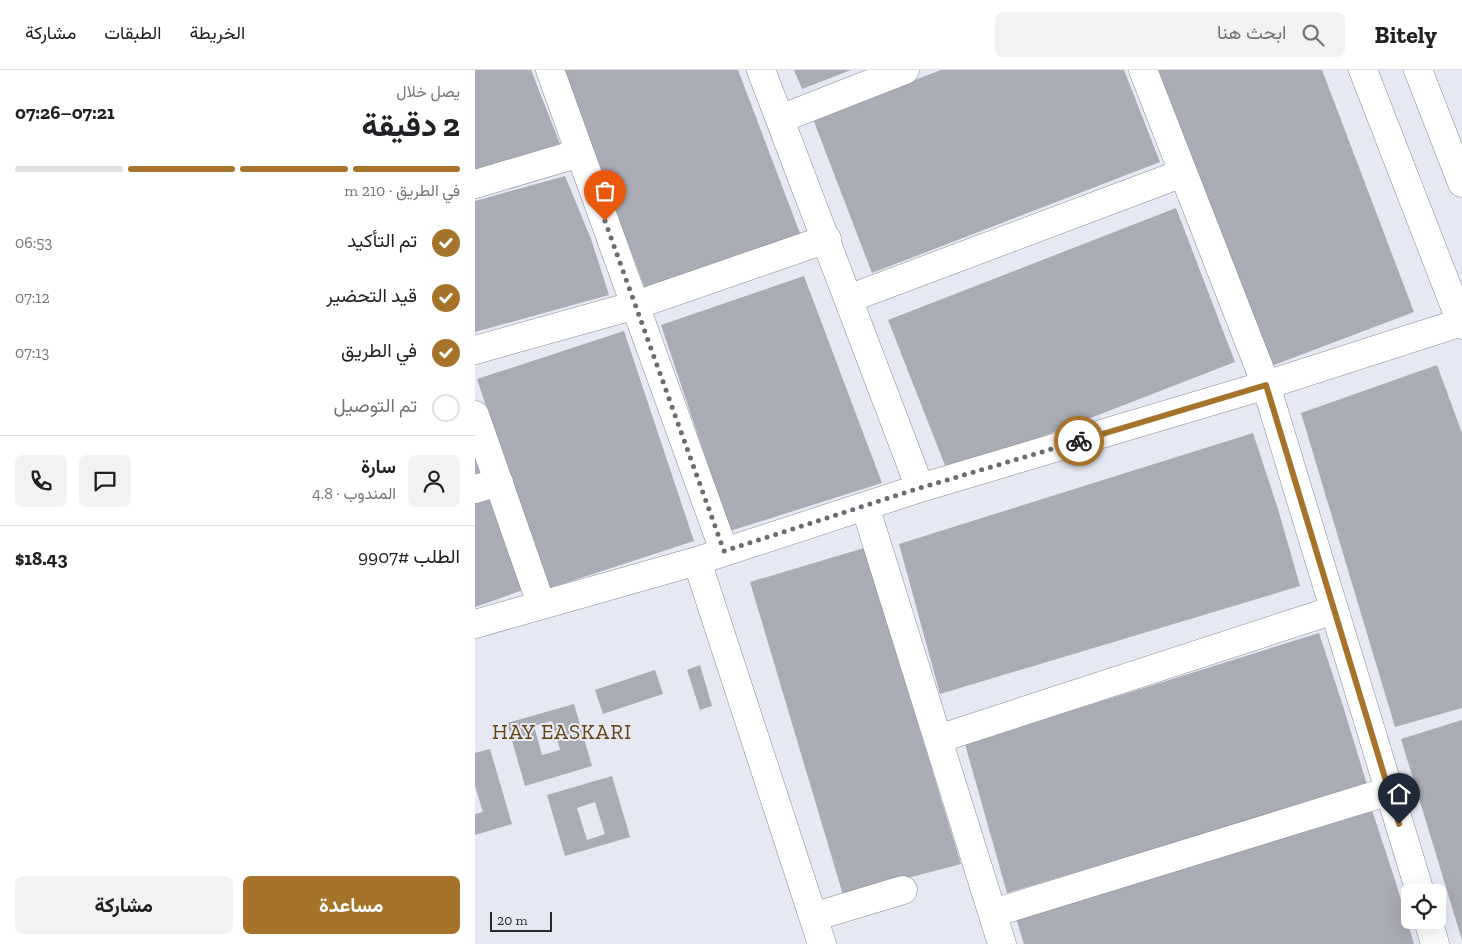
<!DOCTYPE html>
<html lang="ar">
<head>
<meta charset="utf-8">
<style>
	:root { --surface:#fff; --page:#f2f2f2; --text:#202124; --muted:#757577; --line:#e0e0e0; --accent:#a6732a }
	body { margin:0; font-family:"Zilla Slab",Vazirmatn,serif; background:var(--page); color:var(--text); direction:rtl; height:100vh; display:flex; flex-direction:column; font-size:19px; white-space:nowrap }
	* { box-sizing:border-box; margin:0 }
	p { font-size:16px; color:var(--muted) }
	.icon { flex:none; width:28px; height:28px; fill:none; stroke:currentColor; stroke-width:2; stroke-linecap:round; stroke-linejoin:round }
	.map { position:relative; flex:1; overflow:hidden; direction:ltr }
	.side { display:flex; flex-direction:column; background:var(--surface); width:475px }
	.side>* { flex:none }
	.buttons { position:absolute; left:926px; top:814px; display:grid; gap:10px }
	.buttons a { display:grid; place-items:center; width:45px; height:45px; border-radius:8px; background:var(--surface); box-shadow:0 5px 20px #0002; font-size:25px }
	.scale { position:absolute; left:15px; bottom:12px; width:62px; box-sizing:border-box; padding-left:5px; border:2px solid #28292d; border-top:0; font-size:14px; line-height:18px; white-space:nowrap; color:#28292d; -webkit-text-stroke:4px #e6e9f4; paint-order:stroke }
	.pin { position:absolute; display:grid; place-items:center; width:42px; height:42px; color:#fff; margin:-51px -21px; border-radius:50% 50% 50% 0; rotate:-45deg; box-shadow:0 0 5px #0007 }
	.pin .icon { rotate:45deg }
	.courier { position:absolute; display:grid; place-items:center; width:50px; height:50px; margin:-25px; border:4px solid #a6732a; border-radius:50%; background:#fff; color:#222; box-shadow:0 1px 6px #0007 }
	.summary em { font-style:normal; font-weight:700 }
	.summary div { display:flex; flex-direction:column-reverse }
	.summary { display:flex; align-items:center; justify-content:space-between; height:85px; padding:0 15px }
	h1 { font-size:32px; font-weight:700; line-height:38px }
	.bar { display:grid; grid-template-columns:repeat(4,1fr); gap:8px 5px; align-content:center; height:60px; padding:0 15px }
	.bar i { height:6px; border-radius:4px; background:var(--line) }
	.bar .active { background:var(--accent) }
	.bar p { grid-column:span 4 }
	.line { display:flex; align-items:center; gap:12px; padding:0 15px; border-top:1px solid var(--line) }
	.line div { flex:1 }
	.round { display:grid; place-items:center; flex:none; width:52px; height:52px; border-radius:8px; background:var(--page) }
	ol { padding:0 15px; list-style:none }
	li { display:flex; align-items:center; gap:15px; height:55px }
	li p { margin-inline-start:auto }
	li .icon { padding:5px; border-radius:50%; background:var(--accent); color:#fff; stroke-width:4 }
	li:last-child { color:var(--muted) }
	li i { width:28px; height:28px; border:2px solid var(--line); border-radius:50% }
	.primary-button { display:flex; gap:10px; margin-top:auto; padding:10px 15px }
	.primary-button a { flex:1; height:58px; border-radius:8px; background:var(--accent); color:#fff; font-size:20px; font-weight:700; line-height:58px; text-align:center }
	.primary-button a+a { background:var(--page); color:var(--text) }
	header { display:flex; align-items:center; gap:30px; box-sizing:border-box; height:70px; padding:0 25px; background:var(--surface); border-bottom:1px solid var(--line) }
	header strong { font-size:24px }
	nav { display:flex; gap:28px; margin-inline-start:auto; font-size:18px }
	.search { width:350px; height:45px; background:var(--page); display:flex; align-items:center; gap:12px; box-sizing:border-box; padding:0 18px; border-radius:8px; color:var(--muted); font-size:19px }
	main { display:flex; flex:1; min-height:0 }
	.map>svg:first-child { display:block }
</style>
</head>
<body>
<header>
<strong>Bitely</strong>
<div class="search"><svg class="icon" aria-label="search" viewBox="0 0 24 24"><circle cx="10" cy="10" r="6"/><path d="M15 15l6 6"/></svg>ابحث هنا</div>
<nav><a>الخريطة</a><a>الطبقات</a><a>مشاركة</a></nav>
</header>
<main>
<div class="map">
<svg width="987" height="874" viewBox="0 0 987 874">
	<rect width="100%" height="100%" fill="#e6e9f4"/>
	<path fill="#a9abb5" fill-rule="evenodd" d="M0,0H56L87,79L0,104Z
		M88,0H263L326,166L172,224Z
		M319,0H376L327,19Z
		M466,0H649L685,92L397,203L338,49Z
		M681,0H847L939,242L794,297Z
		M90,106L116,169L134,225L0,262V131Z
		M701,138L760,292L473,403L413,250Z
		M329,206L407,413L255,461L186,255Z
		M149,261L219,471L72,519L2,309Z
		M962,295L987,363V638L920,657L826,343Z
		M778,363L803,439L825,516L465,624L424,474Z
		M0,378L9,403L0,406Z
		M18,425L51,519L0,537V432Z
		M389,478L486,794L368,825L275,512Z
		M844,563L869,639L892,715L532,823L490,674Z
		M225,595L237,636L225,640L212,600Z
		M180,600L188,624L128,644L120,620Z
		M99,634L117,696L50,716L32,653ZM77,651L85,680L67,685L59,656Z
		M987,650V870L926,669Z
		M15,679L37,754L0,765V744L8,742L0,716V683Z
		M137,706L155,767L90,786L72,725ZM120,732L130,764L112,770L102,738Z
		M896,737L921,813L939,874H549L541,848Z"/>
	<g fill="none" stroke-linecap="round" stroke-linejoin="round">
		<g stroke="#878993" stroke-width="29">
			<path id="minor" d="M75,0L249,481
				M286,0L445,418
				M668,0L791,315L945,822
				M888,0L987,255
				M943,0L987,113
				M305,49L430,0
				M0,114L105,83
				M373,229L708,103
				M0,280L161,235L352,169
				M0,345L66,534
				M0,419L24,412
				M390,436L527,874
				M222,491L347,874
				M0,554L222,491L445,418L791,315L987,252
				M463,669L859,540
				M518,843L914,721
				M338,847L428,820
				M953,850L960,874"/>
		</g>
		<use href="#minor" stroke="#fff" stroke-width="28"/>
	</g>
	<g fill="none" stroke-linecap="round" stroke-linejoin="round">
		<path stroke="#6a6c73" stroke-width="5" stroke-dasharray="0 9" d="M130,151L249,481L445,418L604,371"/>
		<path stroke="#a6732a" stroke-width="6" d="M604,371L791,315L924,754"/>
	</g>
	<g text-anchor="middle" dominant-baseline="central" stroke-width="4" stroke-linejoin="round" paint-order="stroke">
		<g font-size="21" letter-spacing="1" fill="#64420d" stroke="#e6e9f4">
			<text x="87" y="661">HAY EASKARI</text>
		</g>
	</g>
</svg>
<div class="buttons">
<a><svg class="icon" aria-label="locate" viewBox="0 0 24 24"><circle cx="12" cy="12" r="6"/><path d="M12 2v4M12 18v4M2 12h4M18 12h4"/></svg></a>
</div>
<div class="scale">20 m</div>
<div class="pin" style="left:130px;top:151px;background:#ea580c"><svg class="icon" aria-label="bag" viewBox="0 0 24 24"><path d="M5 8h14l-1 12H6zM9 8a3 3 0 0 1 6 0"/></svg></div>
<div class="pin" style="left:924px;top:754px;background:#1f2937"><svg class="icon" aria-label="home" viewBox="0 0 24 24"><path d="M3 11l9-7 9 7M6 9v11h12V9"/></svg></div>
<div class="courier" style="left:604px;top:371px"><svg class="icon" aria-label="bike" viewBox="0 0 24 24"><circle cx="6" cy="16" r="4"/><circle cx="18" cy="16" r="4"/><path d="M6 16l4-8h5l3 8M10 8l3 8H6M13 5h3"/></svg></div>
</div>
<section class="side">
<div class="summary"><div><h1>2 دقيقة</h1><p>يصل خلال</p></div><em>07:21–07:26</em></div>
<div class="bar"><i class="active"></i><i class="active"></i><i class="active"></i><i></i><p>في الطريق · 210 m</p></div>
<ol>
<li><svg class="icon" aria-label="check" viewBox="0 0 24 24"><path d="M5 12l5 5 9-10"/></svg>تم التأكيد<p>06:53</p></li>
<li><svg class="icon" aria-label="check" viewBox="0 0 24 24"><path d="M5 12l5 5 9-10"/></svg>قيد التحضير<p>07:12</p></li>
<li><svg class="icon" aria-label="check" viewBox="0 0 24 24"><path d="M5 12l5 5 9-10"/></svg>في الطريق<p>07:13</p></li>
<li><i></i>تم التوصيل</li>
</ol>
<div class="line" style="height:90px"><a class="round"><svg class="icon" aria-label="person" viewBox="0 0 24 24"><circle cx="12" cy="8" r="4"/><path d="M4 21q1-7 8-7t8 7"/></svg></a><div><b>سارة</b><p>المندوب · 4.8</p></div><a class="round"><svg class="icon" aria-label="chat" viewBox="0 0 24 24"><path d="M4 5h16v11H9l-5 4z"/></svg></a><a class="round"><svg class="icon" aria-label="phone" viewBox="0 0 24 24"><path d="M5 4h4l2 5-3 2q2 4 5 5l2-3 5 2v4C11 20 4 13 5 4z"/></svg></a></div>
<div class="line" style="height:65px"><div>الطلب #9907</div><b>$18.43</b></div>
<div class="primary-button"><a>مساعدة</a><a>مشاركة</a></div>
</section>
</main>
</body>
</html>
